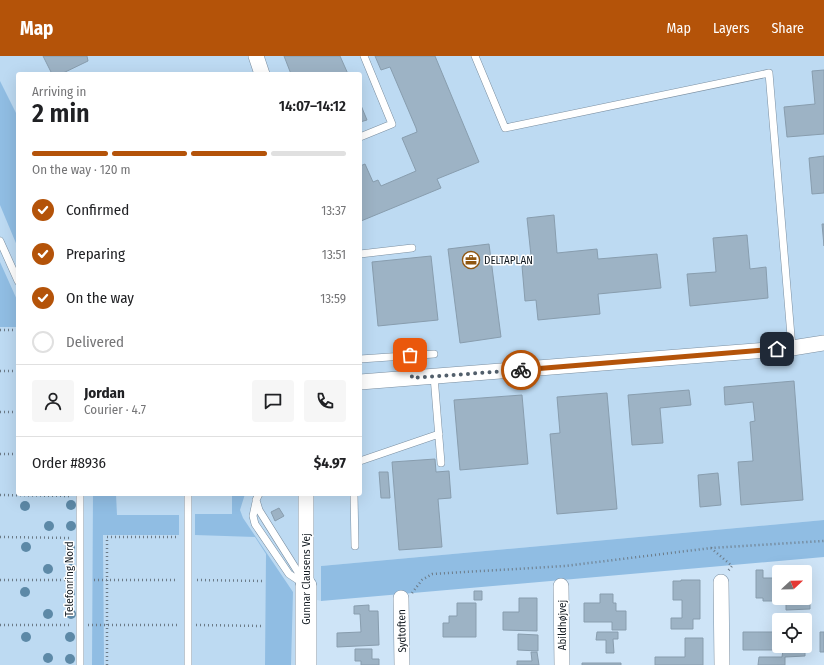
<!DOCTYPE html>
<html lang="en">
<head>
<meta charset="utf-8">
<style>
	:root { --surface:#fff; --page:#f6f6f6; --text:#202124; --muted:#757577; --line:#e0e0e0; --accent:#b45309 }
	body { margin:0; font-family:"Fira Sans Condensed",sans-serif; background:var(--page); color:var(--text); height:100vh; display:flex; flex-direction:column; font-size:15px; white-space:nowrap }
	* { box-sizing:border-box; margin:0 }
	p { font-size:13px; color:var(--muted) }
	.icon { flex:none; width:22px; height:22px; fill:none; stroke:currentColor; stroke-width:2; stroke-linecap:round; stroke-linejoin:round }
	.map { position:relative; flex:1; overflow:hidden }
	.side { position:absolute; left:16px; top:16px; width:346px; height:424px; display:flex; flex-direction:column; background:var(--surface); border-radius:4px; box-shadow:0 4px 16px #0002 }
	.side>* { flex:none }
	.needle { width:26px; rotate:68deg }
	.buttons { position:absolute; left:772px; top:509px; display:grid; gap:8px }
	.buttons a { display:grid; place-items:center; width:40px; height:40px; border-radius:4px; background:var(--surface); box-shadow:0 4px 16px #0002; font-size:20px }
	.pin { position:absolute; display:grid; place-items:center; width:34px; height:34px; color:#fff; margin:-17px; border-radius:8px; box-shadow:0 2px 6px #0006 }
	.courier { position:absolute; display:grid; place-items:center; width:40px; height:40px; margin:-20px; border:3px solid #b45309; border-radius:50%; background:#fff; color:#222; box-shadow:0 1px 5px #0007 }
	.head em { font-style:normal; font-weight:600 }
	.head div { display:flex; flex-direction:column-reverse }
	.head { display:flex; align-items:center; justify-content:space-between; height:68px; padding:0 16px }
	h1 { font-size:26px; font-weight:600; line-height:30px }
	.bar { display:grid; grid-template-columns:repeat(4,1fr); gap:6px 4px; align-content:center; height:48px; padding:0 16px }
	.bar i { height:5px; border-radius:3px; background:var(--line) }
	.bar .selected { background:var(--accent) }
	.bar p { grid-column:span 4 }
	.line { display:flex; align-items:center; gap:10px; padding:0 16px; border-top:1px solid var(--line) }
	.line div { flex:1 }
	.round { display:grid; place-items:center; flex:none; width:42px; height:42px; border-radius:4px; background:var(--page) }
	ol { padding:0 16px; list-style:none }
	li { display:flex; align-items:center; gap:12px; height:44px }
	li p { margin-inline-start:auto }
	li .icon { padding:4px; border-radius:50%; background:var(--accent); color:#fff; stroke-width:4 }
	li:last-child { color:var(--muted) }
	li i { width:22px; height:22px; border:2px solid var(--line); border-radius:50% }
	header { display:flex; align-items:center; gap:24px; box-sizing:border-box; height:56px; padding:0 20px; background:var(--accent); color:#fff }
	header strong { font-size:19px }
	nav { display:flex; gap:22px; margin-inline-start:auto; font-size:14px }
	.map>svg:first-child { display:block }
</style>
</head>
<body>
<header>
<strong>Map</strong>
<nav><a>Map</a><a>Layers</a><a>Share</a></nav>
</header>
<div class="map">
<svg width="824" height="609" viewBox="0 0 824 609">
	<rect width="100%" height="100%" fill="#cee4f7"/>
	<path fill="#bddaf2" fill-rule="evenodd" d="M0,0H824V464L321,510V545L306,541V609H0ZM18,18H360V438H18Z"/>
	<path fill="#90bde3" d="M0,25L18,61V116L16,126L18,129V192L0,149Z
		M0,206L18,246V271H0Z
		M93,438H116L117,459H179V479H103L104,609H92Z
		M232,438H245L240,454L243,462L293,536L291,609H265L266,498L255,481L195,479V458H232Z
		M824,464V501L321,545V510Z"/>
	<path fill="#9db3c5" stroke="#889dae" d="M43,0H87L88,5L61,18H52Z
		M284,0H340L348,18H291Z
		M375,0H435L479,106L437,123L441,132L361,165L360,110L365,108L373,126L378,124L381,130L416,115L402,82L417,76L416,72L390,11L381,14Z
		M824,14V78L787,81L784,51L815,48L812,15Z
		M360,47L367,64L360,66Z
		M824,100V137L812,138L809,102Z
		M554,159L557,197L597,193L598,203L657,198L661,232L598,238L600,258L538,264L536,244L525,245L522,210L532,209L527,162Z
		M822,168H824V190Z
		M747,179L750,213L766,211L768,242L690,250L687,218L716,216L713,182Z
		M489,188L501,281L460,287L448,193Z
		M431,200L438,264L378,270L372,206Z
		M794,325L803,444L741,449L738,406L753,405L750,366L755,365L753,346L725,349L724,331Z
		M689,334L691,349L660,352L663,387L632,389L628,339Z
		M607,337L617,453L557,458L550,378L560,377L557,341Z
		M522,339L528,408L460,414L454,344Z
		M435,403L436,416L449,415L451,442L438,443L442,491L399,494L392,406Z
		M379,416H388L390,442H381Z
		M718,417L721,449L700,451L698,419Z
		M279,452L284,460L275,465L271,456Z
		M756,514H763V522H775V526H779V542H788V545H763V542H756Z
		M681,524H700V563H693V573H671V562H682V544H673V525H681Z
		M474,535H482V544H474Z
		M600,538H613V547H616V555H626V574H612V566H584V547H600Z
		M519,542H537V575L503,574V556H519Z
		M786,546H810V553L786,554Z
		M457,547H476V581H443V567H449V560H457Z
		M369,549V555H378L379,589L337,591V577L361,576L360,558H354V550Z
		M597,576H618V583H613L614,597H606V584H596Z
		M743,576H779V590L805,592V600L785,601V609H758L759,601H782L783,594H743Z
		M820,576H824V596H820Z
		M518,578L538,579V595L518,594Z
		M685,582H703V609H655V601H685Z
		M355,593H372V603H379V609H361V605H355Z
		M531,596H537L539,609H517V605H532Z
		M582,607H621V609H582Z"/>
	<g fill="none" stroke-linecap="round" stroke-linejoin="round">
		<g stroke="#7b8fa1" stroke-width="8">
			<path id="lane" d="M475,0L505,72L769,17L792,292
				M360,81L392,68L364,0
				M0,185L18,225
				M360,198L412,192
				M411,299L413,322
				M360,303L434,298
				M434,320L441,407
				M360,405L439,378
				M259,438L256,444L259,454L303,524
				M354,438L355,490
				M256,446L253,460L255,468L289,518L304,528
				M80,609V438
				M188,609V438"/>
		</g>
		<g stroke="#7b8fa1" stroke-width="16">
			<path id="street" d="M256,0L262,18
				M360,326L792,292L824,287
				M721,526L722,609
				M306,530V438
				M561,530L562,609
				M401,542L402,609"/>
		</g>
		<g stroke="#7b8fa1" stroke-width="22">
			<path id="secondary" d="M306,609V530"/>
		</g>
		<path stroke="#6b7a87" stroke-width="2.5" stroke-dasharray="1 3" stroke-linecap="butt" d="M0,274H18
			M0,315H18
			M0,356H18
			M0,398H18
			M0,439L70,440
			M0,481L72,482
			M711,492L732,510L728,515
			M0,524H71
			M94,524H178
			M197,524L263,525
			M412,537L422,524L432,518L565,510L711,492L824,485
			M0,569H71
			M88,569H179
			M196,569L263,570
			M107,609V481H179"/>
		<use href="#lane" stroke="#fff" stroke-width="7"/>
		<use href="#street" stroke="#fff" stroke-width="15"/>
		<use href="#secondary" stroke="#fff" stroke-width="21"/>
	</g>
	<g fill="#5d89a7">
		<circle cx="71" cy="449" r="5"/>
		<circle cx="25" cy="450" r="5"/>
		<circle cx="49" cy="470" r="5"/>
		<circle cx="71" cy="470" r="5"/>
		<circle cx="26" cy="491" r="5"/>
		<circle cx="70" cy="492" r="5"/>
		<circle cx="48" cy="513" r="5"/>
		<circle cx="71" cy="513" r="5"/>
		<circle cx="25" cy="536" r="5"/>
		<circle cx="70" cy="537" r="5"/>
		<circle cx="48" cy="558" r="5"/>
		<circle cx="71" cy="558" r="5"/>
		<circle cx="26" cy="581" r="5"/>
		<circle cx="70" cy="581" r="5"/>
		<circle cx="48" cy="602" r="5"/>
		<circle cx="70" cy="603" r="5"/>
	</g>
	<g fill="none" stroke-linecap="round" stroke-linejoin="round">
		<path stroke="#525f6b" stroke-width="4" stroke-dasharray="0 7.2" d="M410,299L412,322L521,314"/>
		<path stroke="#b45309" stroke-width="5" d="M521,314L777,293"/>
	</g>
	<defs>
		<g id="office-ring" transform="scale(0.9)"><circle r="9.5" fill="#fff" stroke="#8f5610" stroke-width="1.5"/><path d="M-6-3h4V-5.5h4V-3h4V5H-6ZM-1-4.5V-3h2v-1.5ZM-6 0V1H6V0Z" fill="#8f5610"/></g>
	</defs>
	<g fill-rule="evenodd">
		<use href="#office-ring" x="471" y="204"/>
	</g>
	<g text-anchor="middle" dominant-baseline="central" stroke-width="3" stroke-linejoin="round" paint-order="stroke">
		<g font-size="11" fill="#10181f" stroke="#fff" text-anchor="start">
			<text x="484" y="204">DELTAPLAN</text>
		</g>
		<g font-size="11" fill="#10181f" stroke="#fff">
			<text transform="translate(69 523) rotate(-90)">Telefonring Nord</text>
			<text transform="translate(306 523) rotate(-90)">Gunnar Clausens Vej</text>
			<text transform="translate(562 569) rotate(-90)">Abildhøjvej</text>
			<text transform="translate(402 575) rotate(-91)">Sydtoften</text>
		</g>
	</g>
</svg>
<div class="buttons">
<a><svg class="needle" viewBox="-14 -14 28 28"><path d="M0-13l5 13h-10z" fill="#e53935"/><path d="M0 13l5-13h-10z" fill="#757577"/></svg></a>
<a><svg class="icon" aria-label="locate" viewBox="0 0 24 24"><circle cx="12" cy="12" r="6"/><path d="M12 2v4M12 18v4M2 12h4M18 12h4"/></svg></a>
</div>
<div class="pin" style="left:410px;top:299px;background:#ea580c"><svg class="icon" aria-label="bag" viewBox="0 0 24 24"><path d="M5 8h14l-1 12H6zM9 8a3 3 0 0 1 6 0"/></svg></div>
<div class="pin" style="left:777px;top:293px;background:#1f2937"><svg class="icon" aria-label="home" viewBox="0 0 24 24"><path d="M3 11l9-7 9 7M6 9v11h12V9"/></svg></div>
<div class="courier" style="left:521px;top:314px"><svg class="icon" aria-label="bike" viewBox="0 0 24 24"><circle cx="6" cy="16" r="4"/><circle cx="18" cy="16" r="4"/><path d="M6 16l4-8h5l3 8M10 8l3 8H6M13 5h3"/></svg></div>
<section class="side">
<div class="head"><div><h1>2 min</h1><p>Arriving in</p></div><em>14:07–14:12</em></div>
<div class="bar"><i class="selected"></i><i class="selected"></i><i class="selected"></i><i></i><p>On the way · 120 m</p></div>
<ol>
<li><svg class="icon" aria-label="check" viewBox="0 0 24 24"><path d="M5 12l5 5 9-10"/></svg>Confirmed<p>13:37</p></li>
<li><svg class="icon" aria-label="check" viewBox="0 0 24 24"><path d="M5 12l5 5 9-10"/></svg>Preparing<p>13:51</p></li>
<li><svg class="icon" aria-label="check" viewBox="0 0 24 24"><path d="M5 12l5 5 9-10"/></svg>On the way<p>13:59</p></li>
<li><i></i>Delivered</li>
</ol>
<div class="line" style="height:72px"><a class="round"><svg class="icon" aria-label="person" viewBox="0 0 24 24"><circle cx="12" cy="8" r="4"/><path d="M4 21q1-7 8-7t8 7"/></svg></a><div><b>Jordan</b><p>Courier · 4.7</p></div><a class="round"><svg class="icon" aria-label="chat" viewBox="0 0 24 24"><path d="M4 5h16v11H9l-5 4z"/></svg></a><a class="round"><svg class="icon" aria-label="phone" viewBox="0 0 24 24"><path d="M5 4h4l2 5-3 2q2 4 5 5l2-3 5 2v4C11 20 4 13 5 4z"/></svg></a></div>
<div class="line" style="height:52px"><div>Order #8936</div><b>$4.97</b></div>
</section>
</div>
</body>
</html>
